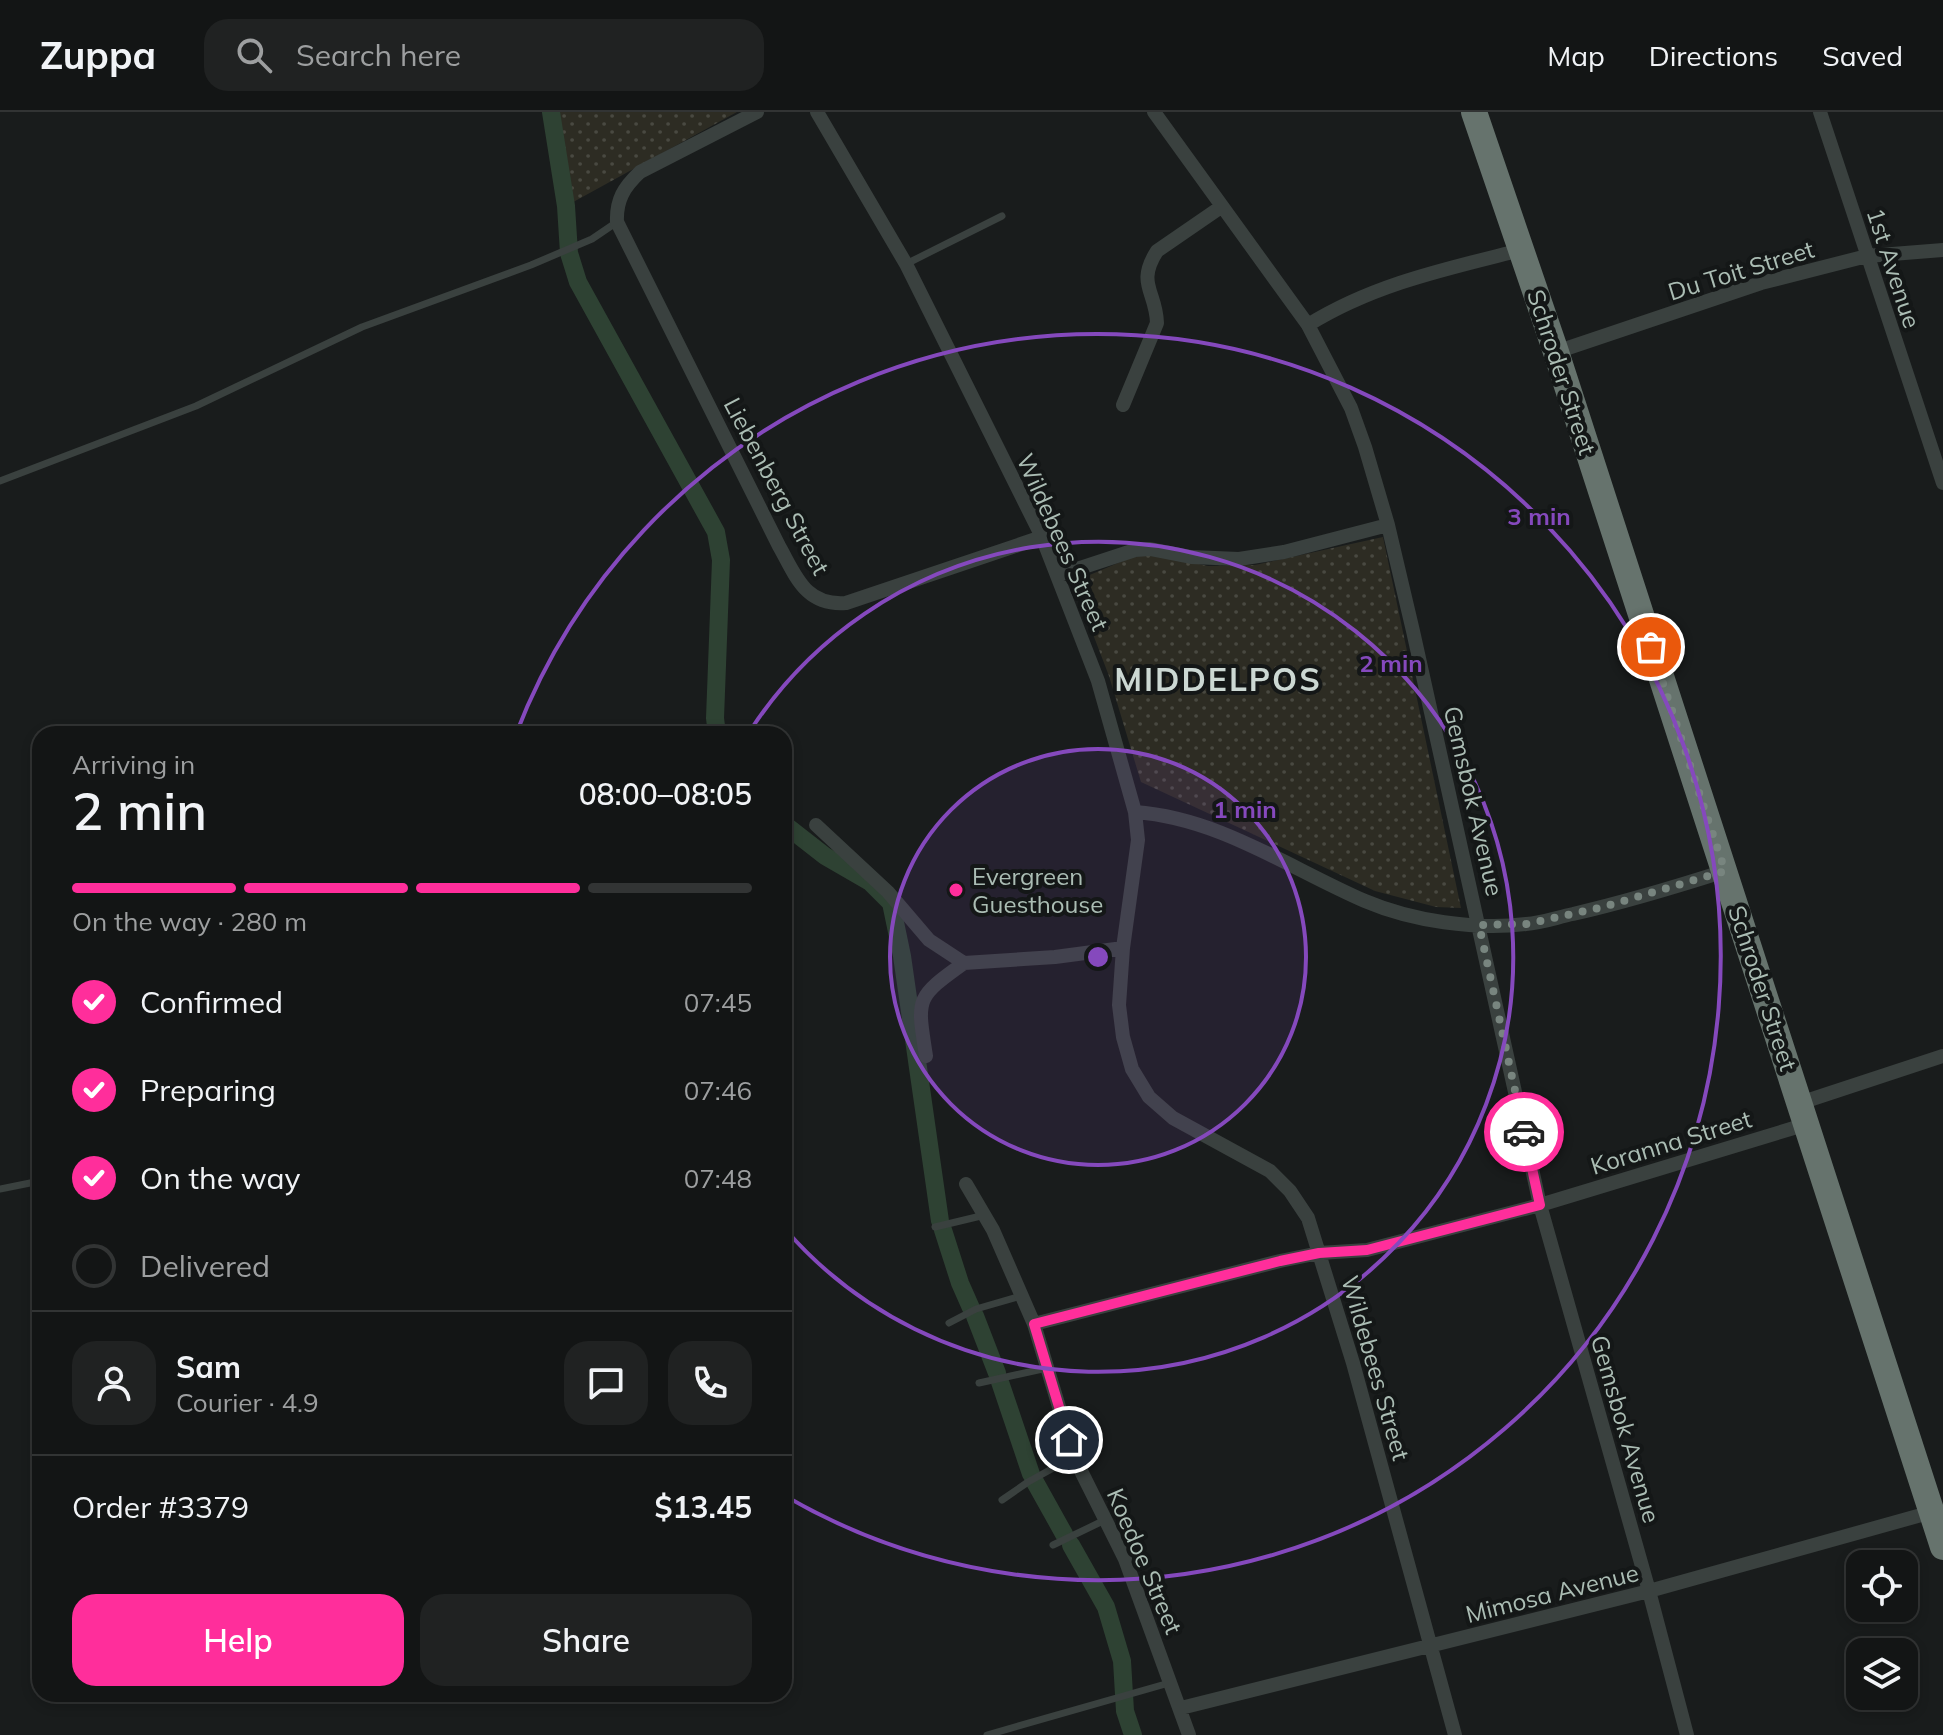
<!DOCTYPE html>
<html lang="en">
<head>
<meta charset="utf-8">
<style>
	:root { --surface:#131515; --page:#202222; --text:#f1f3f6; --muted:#9d9fa0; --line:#323434; --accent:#ff2e9b }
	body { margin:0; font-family:Mulish,sans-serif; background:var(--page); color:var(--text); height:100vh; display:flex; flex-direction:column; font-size:30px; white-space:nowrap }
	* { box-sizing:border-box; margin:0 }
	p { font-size:26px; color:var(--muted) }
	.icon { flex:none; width:44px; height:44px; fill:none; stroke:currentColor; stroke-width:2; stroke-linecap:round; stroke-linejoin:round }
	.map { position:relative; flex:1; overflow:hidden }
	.details { position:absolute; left:32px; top:614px; width:760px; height:976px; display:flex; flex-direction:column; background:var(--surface); border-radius:24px; box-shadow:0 4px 12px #0003,0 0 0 2px var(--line) }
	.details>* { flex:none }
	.controls { position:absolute; left:1846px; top:1438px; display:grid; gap:16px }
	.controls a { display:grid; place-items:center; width:72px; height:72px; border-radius:16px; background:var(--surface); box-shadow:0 4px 12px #0003,0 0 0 2px var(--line); font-size:40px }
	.pin { position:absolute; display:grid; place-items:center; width:68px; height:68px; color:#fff; margin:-34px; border:4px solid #fff; border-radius:50%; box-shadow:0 2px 8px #0007 }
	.courier { position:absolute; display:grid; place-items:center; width:80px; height:80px; margin:-40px; border:6px solid #ff2e9b; border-radius:50%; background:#fff; color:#222; box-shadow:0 2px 10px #0007 }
	.headline em { font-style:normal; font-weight:600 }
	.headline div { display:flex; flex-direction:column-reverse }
	.headline { display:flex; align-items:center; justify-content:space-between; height:136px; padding:0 40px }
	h1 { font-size:52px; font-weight:600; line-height:60px }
	.bar { display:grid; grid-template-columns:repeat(4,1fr); gap:12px 8px; align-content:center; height:96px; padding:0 40px }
	.bar i { height:10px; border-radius:6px; background:var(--line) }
	.bar .on { background:var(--accent) }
	.bar p { grid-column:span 4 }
	.line { display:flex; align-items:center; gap:20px; padding:0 40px; border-top:2px solid var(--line) }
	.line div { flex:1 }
	.round { display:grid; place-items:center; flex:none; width:84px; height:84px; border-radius:24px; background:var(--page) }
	ol { padding:0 40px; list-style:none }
	li { display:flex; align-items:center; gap:24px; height:88px }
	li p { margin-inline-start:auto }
	li .icon { padding:8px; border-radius:50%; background:var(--accent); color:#fff; stroke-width:4 }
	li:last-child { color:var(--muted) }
	li i { width:44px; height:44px; border:4px solid var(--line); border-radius:50% }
	.button { display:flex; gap:16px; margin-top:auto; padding:16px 40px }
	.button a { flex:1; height:92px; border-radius:24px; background:var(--accent); color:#fff; font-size:32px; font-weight:600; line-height:92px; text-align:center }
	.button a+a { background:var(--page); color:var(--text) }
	header { display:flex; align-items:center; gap:48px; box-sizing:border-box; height:112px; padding:0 40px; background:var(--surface); border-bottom:2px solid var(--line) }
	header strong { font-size:38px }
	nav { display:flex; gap:44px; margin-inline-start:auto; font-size:28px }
	.search { width:560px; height:72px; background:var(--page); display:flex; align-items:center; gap:20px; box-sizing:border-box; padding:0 28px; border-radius:24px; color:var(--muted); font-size:30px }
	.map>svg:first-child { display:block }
</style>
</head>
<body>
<header>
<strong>Zuppa</strong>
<div class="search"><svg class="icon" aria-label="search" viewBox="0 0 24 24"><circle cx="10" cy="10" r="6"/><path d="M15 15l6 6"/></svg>Search here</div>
<nav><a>Map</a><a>Directions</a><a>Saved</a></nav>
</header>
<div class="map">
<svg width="1943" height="1623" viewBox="0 0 1943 1623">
	<defs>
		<pattern id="grass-dots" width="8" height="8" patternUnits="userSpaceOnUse" patternTransform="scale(2)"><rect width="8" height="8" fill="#2d2c23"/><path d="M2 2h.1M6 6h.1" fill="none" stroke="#494941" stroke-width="1.8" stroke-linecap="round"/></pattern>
	</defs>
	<rect width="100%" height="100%" fill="#191c1c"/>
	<path fill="url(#grass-dots)" d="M551,0H737L566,94Z
		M1383,425L1461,796L1436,795L1375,779L1141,670L1109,564L1073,470L1144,440L1208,454L1255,453Z"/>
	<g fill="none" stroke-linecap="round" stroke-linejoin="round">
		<path stroke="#2e4233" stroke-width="18" d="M551,0L566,94L569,141L578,170L716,420L721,448L715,606L717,622
			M784,712L825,744L870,770L891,791L902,844L940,1109
			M943,1118L960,1171L971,1196
			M975,1204L997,1261
			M1000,1270L1031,1362
			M1035,1370L1064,1422
			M1071,1433L1106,1495L1122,1549L1125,1599L1133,1623"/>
		<path stroke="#3a413f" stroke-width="7" d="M906,152L1002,104
			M0,369L196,294L362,215L531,153L592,127L617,110
			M0,1077L40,1069
			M935,1115L985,1103
			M949,1211L976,1197L1021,1184
			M979,1271L1047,1256
			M1002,1388L1028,1370L1075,1344
			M1053,1433L1105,1408
			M987,1623L1169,1571"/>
		<path stroke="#3a413f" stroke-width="14" d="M757,0L640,60C624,75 616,88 617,110L779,434C796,464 805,494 846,491L1042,425
			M817,0L906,152L1042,425L1098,569L1135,700L1138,728L1123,836L1119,893L1123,925L1132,957L1149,985L1173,1006L1270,1059L1290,1079L1308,1106L1353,1251L1455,1623
			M1154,0L1308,213L1351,296L1365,335L1388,413L1413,519L1540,1093L1649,1479L1687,1623
			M1820,0L1943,371
			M1308,213C1374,172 1446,157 1521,138
			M1556,240L1761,171L1867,144L1943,138
			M1123,293L1157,211C1156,179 1136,172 1157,139L1221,95
			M1059,463L1135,438L1150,437L1191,445L1239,447L1284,440L1388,413
			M1135,700C1219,706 1289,756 1365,789C1412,809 1475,818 1526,812C1542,811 1558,805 1573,802C1625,790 1675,775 1725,759
			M816,713L888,780L929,828L964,851L1055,845L1123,836
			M926,944C917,886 915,886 964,851
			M1800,991L1943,944
			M966,1072L993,1118L1034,1212L1069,1328L1082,1361L1125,1447L1189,1623
			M1034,1212L1280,1149L1319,1141L1367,1138L1540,1093L1807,1012
			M1181,1596L1649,1479L1932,1400"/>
		<path stroke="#66736d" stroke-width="26" d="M1474,0L1556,240L1943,1435"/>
	</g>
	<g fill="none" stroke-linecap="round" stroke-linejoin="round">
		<path stroke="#78857f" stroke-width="8" stroke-dasharray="0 14.4" d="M1524,1020L1479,813L1527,812L1603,795L1725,759L1651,535"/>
		<path stroke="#ff2e9b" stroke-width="10" d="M1069,1328L1034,1212L1280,1149L1319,1141L1367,1138L1540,1093L1524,1020"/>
	</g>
	<circle cx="1098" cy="845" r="208" fill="#8549bd" fill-opacity=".12"/>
	<g fill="none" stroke="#8549bd" stroke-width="4">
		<circle cx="1098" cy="845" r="208"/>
		<path d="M750 619A415 415 0 1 1 785 1117"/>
		<path d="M516 622A623 623 0 1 1 787 1385"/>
	</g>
	<circle fill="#ff2e9b" stroke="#141717" stroke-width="3" cx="956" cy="778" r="8"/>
	<g text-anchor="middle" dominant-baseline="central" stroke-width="8" stroke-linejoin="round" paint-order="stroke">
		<g font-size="24" fill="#abbdb4" stroke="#141717">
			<text transform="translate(1894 156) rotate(72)">1st Avenue</text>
			<text transform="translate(1741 158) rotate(-17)">Du Toit Street</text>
			<text transform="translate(1562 260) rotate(72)">Schroder Street</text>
			<text transform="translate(777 374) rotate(62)">Liebenberg Street</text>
			<text transform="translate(1063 430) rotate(66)">Wildebees Street</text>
			<text transform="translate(1474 689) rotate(77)">Gemsbok Avenue</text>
			<text transform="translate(1763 876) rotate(72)">Schroder Street</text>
			<text transform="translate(1671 1030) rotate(-17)">Koranna Street</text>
			<text transform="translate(1376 1256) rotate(74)">Wildebees Street</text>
			<text transform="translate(1626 1317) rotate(74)">Gemsbok Avenue</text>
			<text transform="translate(1145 1449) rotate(67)">Koedoe Street</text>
			<text transform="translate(1552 1481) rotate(-14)">Mimosa Avenue</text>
		</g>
		<g font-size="24" fill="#abbdb4" stroke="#141717" text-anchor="start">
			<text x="972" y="764">Evergreen<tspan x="972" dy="28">Guesthouse</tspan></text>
		</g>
		<g font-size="32" font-weight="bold" letter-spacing="2" fill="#ccd8d3" stroke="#141717">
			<text x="1218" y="567">MIDDELPOS</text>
		</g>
	</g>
	<circle cx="1098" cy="845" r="12" fill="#8549bd" stroke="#141717" stroke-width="4"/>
	<g font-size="24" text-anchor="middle" font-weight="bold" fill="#8549bd" stroke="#141717" stroke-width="8" stroke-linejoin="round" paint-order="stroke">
		<text x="1539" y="413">3 min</text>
		<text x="1391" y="560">2 min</text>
		<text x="1245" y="706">1 min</text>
	</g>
</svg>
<div class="controls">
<a><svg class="icon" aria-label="locate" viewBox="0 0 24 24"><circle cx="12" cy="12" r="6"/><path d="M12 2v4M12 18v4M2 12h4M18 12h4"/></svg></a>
<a><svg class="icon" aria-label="layers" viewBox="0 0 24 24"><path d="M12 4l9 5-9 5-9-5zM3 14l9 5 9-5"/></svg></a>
</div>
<div class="pin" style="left:1651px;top:535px;background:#ea580c"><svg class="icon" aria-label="bag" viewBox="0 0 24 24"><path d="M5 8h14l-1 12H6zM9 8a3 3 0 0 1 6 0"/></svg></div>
<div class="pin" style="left:1069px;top:1328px;background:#1f2937"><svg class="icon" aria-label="home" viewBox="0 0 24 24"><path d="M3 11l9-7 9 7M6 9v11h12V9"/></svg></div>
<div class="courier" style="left:1524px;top:1020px"><svg class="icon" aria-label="car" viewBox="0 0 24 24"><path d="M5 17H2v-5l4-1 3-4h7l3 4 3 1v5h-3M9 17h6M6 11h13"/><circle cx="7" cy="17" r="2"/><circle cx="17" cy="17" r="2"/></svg></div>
<section class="details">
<div class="headline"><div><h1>2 min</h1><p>Arriving in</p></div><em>08:00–08:05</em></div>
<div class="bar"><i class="on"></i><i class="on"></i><i class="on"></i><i></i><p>On the way · 280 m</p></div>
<ol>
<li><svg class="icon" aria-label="check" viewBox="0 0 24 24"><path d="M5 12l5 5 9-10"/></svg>Confirmed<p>07:45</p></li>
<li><svg class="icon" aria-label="check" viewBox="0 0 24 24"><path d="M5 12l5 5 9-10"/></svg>Preparing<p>07:46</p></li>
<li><svg class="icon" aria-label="check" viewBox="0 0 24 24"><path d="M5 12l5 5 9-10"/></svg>On the way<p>07:48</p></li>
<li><i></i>Delivered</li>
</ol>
<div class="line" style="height:144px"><a class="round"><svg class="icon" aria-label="person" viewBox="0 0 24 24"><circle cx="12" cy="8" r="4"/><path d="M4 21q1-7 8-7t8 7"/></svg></a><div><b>Sam</b><p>Courier · 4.9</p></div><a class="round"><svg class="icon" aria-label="chat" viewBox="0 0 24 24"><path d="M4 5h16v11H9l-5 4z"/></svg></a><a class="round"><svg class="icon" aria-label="phone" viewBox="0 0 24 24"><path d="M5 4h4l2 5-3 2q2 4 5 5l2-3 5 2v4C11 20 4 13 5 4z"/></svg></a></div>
<div class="line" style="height:104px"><div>Order #3379</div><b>$13.45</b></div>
<div class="button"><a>Help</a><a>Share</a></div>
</section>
</div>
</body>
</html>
